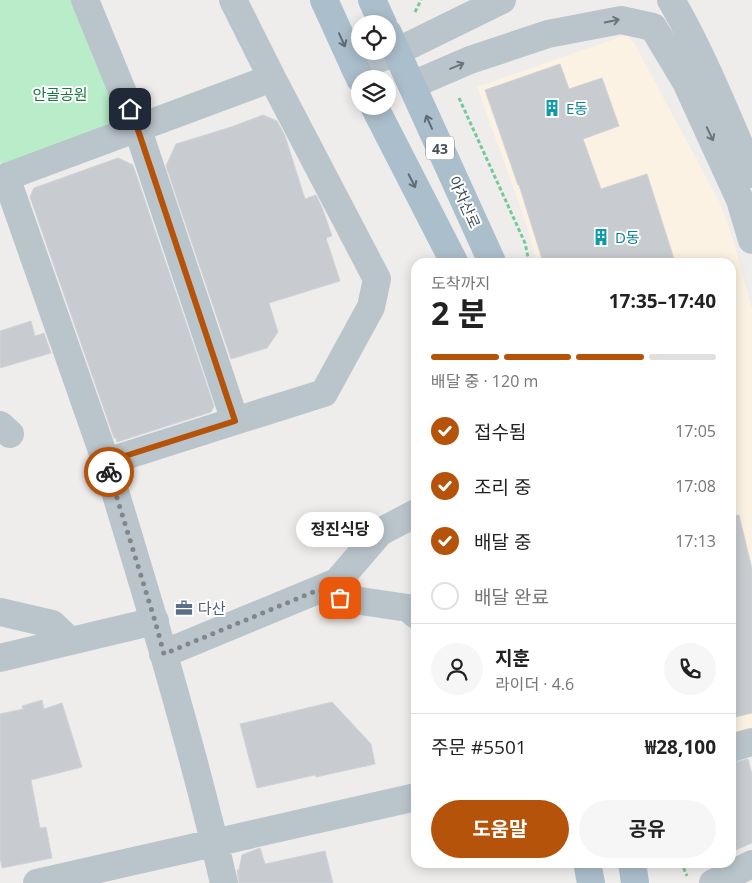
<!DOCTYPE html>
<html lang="ko">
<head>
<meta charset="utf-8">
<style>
	:root { --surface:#fff; --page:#f6f6f6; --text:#222; --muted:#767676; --line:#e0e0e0; --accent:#b45309 }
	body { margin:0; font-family:"Open Sans","Noto Sans KR",sans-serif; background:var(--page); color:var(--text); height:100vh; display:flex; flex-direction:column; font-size:19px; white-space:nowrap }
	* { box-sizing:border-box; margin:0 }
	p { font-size:16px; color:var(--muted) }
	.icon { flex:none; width:28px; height:28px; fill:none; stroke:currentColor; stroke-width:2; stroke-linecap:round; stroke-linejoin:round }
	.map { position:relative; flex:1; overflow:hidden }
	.side { position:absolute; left:411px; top:258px; width:325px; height:610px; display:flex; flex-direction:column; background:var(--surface); border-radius:15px; box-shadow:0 2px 12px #0003 }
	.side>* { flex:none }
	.tools { position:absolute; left:351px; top:15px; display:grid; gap:10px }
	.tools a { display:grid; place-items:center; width:45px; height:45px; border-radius:50%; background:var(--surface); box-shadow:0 2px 12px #0003; font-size:25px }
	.pin { position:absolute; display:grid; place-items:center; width:42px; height:42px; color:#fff; margin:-21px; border-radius:10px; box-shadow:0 2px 8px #0006 }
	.courier { position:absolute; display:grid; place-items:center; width:50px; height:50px; margin:-25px; border:4px solid #b45309; border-radius:50%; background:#fff; color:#222; box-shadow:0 1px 6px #0007 }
	.bubble { position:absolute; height:35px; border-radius:18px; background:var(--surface); box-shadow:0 2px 12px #0003; font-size:16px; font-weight:700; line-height:35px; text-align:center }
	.summary em { font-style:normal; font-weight:700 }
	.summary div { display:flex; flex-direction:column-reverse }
	.summary { display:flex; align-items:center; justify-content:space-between; height:85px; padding:0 20px }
	h1 { font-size:32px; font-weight:700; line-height:38px }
	.bar { display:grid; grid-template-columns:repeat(4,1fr); gap:8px 5px; align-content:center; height:60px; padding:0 20px }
	.bar i { height:6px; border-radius:4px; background:var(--line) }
	.bar .active { background:var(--accent) }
	.bar p { grid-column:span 4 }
	.line { display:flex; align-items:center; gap:12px; padding:0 20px; border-top:1px solid var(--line) }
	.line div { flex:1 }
	.round { display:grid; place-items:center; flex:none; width:52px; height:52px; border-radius:26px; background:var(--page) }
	ol { padding:0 20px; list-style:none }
	li { display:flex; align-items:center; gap:15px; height:55px }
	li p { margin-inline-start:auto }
	li .icon { padding:5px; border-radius:50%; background:var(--accent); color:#fff; stroke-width:4 }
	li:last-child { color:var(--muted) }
	li i { width:28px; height:28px; border:2px solid var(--line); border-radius:50% }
	.button { display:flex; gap:10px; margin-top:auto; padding:10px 20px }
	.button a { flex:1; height:58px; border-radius:30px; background:var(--accent); color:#fff; font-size:20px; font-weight:700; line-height:58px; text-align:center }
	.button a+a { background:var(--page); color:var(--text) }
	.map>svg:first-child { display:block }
</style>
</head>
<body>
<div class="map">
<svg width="752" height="883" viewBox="0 0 752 883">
	<rect width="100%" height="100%" fill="#efecec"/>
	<path fill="#fbf2e3" d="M626,35L634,43L720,203L733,239L752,310V737L731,744V262H537L524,217L477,87Z"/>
	<path fill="#b9edc9" d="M0,0H85L137,127L6,177L0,161Z"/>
	<path fill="#c8ccd1" stroke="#d0d3d7" d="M560,64L569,89L602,78L619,126L583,139L601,189L647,174L675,262H543L519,185H518L485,90Z
		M263,115L277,121L285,136L305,199L316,195L323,210L332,236L326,238L340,281L269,303L278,332L267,348L231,359L166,166L176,144L231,127Z
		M118,158L133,165L214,406L211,412L117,442L116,438H114L30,197L34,188Z
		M31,321L35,336L44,333L51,353L0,368V331Z
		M739,515L752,569V713L731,718V516Z
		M42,700L44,709L62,703L82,767L31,780L40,828L46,827L52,858L2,868L0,857V714L23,709L22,706Z
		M332,702L371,744L375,764L316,777L315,775L257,788L240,724Z
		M748,759L752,774V843L731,852V763Z
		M260,848L265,864L325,851L333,883H239L237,870H239L242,855Z"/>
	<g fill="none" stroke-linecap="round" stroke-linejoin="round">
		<path stroke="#73ca98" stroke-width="3" stroke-dasharray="4 2.5" stroke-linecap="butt" d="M415,12L421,0
			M459,98L525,243L529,262
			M681,862L687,876"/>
		<path stroke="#bac5cb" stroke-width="28" d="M85,0L137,127L235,421
			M233,0L272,78L377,279L371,307L324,393L235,421L106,462L6,177L272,78
			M671,0C703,55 727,116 752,174
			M355,68L396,52L502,0
			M412,85L470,60L548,34L621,20L653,27L686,82L740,200L752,240
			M0,425L10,434
			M106,462C149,602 191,741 224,883
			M318,590L340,598L408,608L416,615
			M0,612L52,624L70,641
			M163,654L337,582L380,532L416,513
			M0,658L155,621
			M731,748L752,742
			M37,883L416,797
			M713,883L752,864"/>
		<path stroke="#abbecb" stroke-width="28" d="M324,0L360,79
			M372,0L383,24
			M388,33L492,262
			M374,106L454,262
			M587,862L591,883
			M632,862L635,883"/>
	</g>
	<defs><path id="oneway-shaft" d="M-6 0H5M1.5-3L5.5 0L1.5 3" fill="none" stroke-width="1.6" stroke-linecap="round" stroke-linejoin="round" transform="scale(1.25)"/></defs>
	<g stroke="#68747b">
		<use href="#oneway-shaft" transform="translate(612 21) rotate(-11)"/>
		<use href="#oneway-shaft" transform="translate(457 66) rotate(-23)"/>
		<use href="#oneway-shaft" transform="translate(710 134) rotate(65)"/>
	</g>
	<g stroke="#5e6c76">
		<use href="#oneway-shaft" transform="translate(342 40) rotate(66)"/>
		<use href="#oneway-shaft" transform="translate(429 122) rotate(-114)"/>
		<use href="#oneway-shaft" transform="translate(412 181) rotate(63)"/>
	</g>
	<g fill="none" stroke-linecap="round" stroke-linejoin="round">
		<path stroke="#80878c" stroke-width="5" stroke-dasharray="0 9" d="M109,472L155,621L164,654L318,590L340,598"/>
		<path stroke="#b45309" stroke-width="6" d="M109,472L106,462L235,421L137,127L130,109"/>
	</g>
	<defs>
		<g id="building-bare" transform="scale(1.35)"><path d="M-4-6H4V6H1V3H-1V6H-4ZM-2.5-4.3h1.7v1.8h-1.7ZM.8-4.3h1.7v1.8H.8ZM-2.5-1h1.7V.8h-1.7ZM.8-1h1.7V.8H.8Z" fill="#0f9aa8" stroke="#fff" stroke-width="2.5" paint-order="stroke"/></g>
		<g id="office-bare" transform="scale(1.35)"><path d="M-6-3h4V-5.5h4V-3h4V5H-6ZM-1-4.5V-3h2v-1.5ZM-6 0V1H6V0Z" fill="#5c6f8a" stroke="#fff" stroke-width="2.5" paint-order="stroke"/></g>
	</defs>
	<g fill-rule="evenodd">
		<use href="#building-bare" x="552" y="108"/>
		<use href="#building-bare" x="601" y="237"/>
		<use href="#office-bare" x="184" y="608"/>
	</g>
	<g text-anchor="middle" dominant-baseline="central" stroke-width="4" stroke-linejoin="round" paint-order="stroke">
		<rect fill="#fff" stroke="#7d858b" stroke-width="1" x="426" y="136.5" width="28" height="23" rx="4"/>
		<g font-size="14" font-weight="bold" fill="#455159">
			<text x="440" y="148">43</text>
		</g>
		<g font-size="15" fill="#187740" stroke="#fff">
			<text x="60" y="94">안골공원</text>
		</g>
		<g font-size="15" fill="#0d838f" stroke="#fff" text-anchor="start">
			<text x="566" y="108">E동</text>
			<text x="615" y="237">D동</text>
		</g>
		<g font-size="15" fill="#455159" stroke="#fff">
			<text transform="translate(465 202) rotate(66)">아차산로</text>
		</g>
		<g font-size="15" fill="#4e5e75" stroke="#fff" text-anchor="start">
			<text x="198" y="608">다산</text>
		</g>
	</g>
</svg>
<div class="tools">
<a><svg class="icon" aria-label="locate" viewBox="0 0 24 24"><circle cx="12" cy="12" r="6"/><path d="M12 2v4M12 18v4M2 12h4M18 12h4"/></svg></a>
<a><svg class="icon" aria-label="layers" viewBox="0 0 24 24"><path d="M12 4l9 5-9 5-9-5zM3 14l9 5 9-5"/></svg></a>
</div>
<div class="pin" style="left:340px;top:598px;background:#ea580c"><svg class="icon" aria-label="bag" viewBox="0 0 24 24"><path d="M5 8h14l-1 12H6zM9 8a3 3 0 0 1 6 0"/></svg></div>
<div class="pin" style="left:130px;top:109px;background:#1f2937"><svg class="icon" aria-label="home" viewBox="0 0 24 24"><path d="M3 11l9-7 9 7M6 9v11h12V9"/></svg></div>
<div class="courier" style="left:109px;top:472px"><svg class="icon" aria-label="bike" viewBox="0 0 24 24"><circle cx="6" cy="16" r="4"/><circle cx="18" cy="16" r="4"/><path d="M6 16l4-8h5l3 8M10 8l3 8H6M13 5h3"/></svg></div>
<div class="bubble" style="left:296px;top:512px;width:88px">정진식당</div>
<section class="side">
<div class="summary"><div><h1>2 분</h1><p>도착까지</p></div><em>17:35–17:40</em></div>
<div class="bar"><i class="active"></i><i class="active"></i><i class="active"></i><i></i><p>배달 중 · 120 m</p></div>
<ol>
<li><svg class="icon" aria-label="check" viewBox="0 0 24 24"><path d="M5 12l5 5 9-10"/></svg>접수됨<p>17:05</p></li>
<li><svg class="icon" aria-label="check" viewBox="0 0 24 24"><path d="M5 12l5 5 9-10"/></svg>조리 중<p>17:08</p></li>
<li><svg class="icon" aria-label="check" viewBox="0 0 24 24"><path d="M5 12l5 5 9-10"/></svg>배달 중<p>17:13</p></li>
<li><i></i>배달 완료</li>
</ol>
<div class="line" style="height:90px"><a class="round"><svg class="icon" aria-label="person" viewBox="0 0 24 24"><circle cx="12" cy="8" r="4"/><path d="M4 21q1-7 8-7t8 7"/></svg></a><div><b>지훈</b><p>라이더 · 4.6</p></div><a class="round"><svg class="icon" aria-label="phone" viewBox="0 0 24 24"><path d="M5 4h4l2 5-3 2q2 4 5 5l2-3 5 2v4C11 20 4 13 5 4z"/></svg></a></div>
<div class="line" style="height:65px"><div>주문 #5501</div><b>₩28,100</b></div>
<div class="button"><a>도움말</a><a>공유</a></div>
</section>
</div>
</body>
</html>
